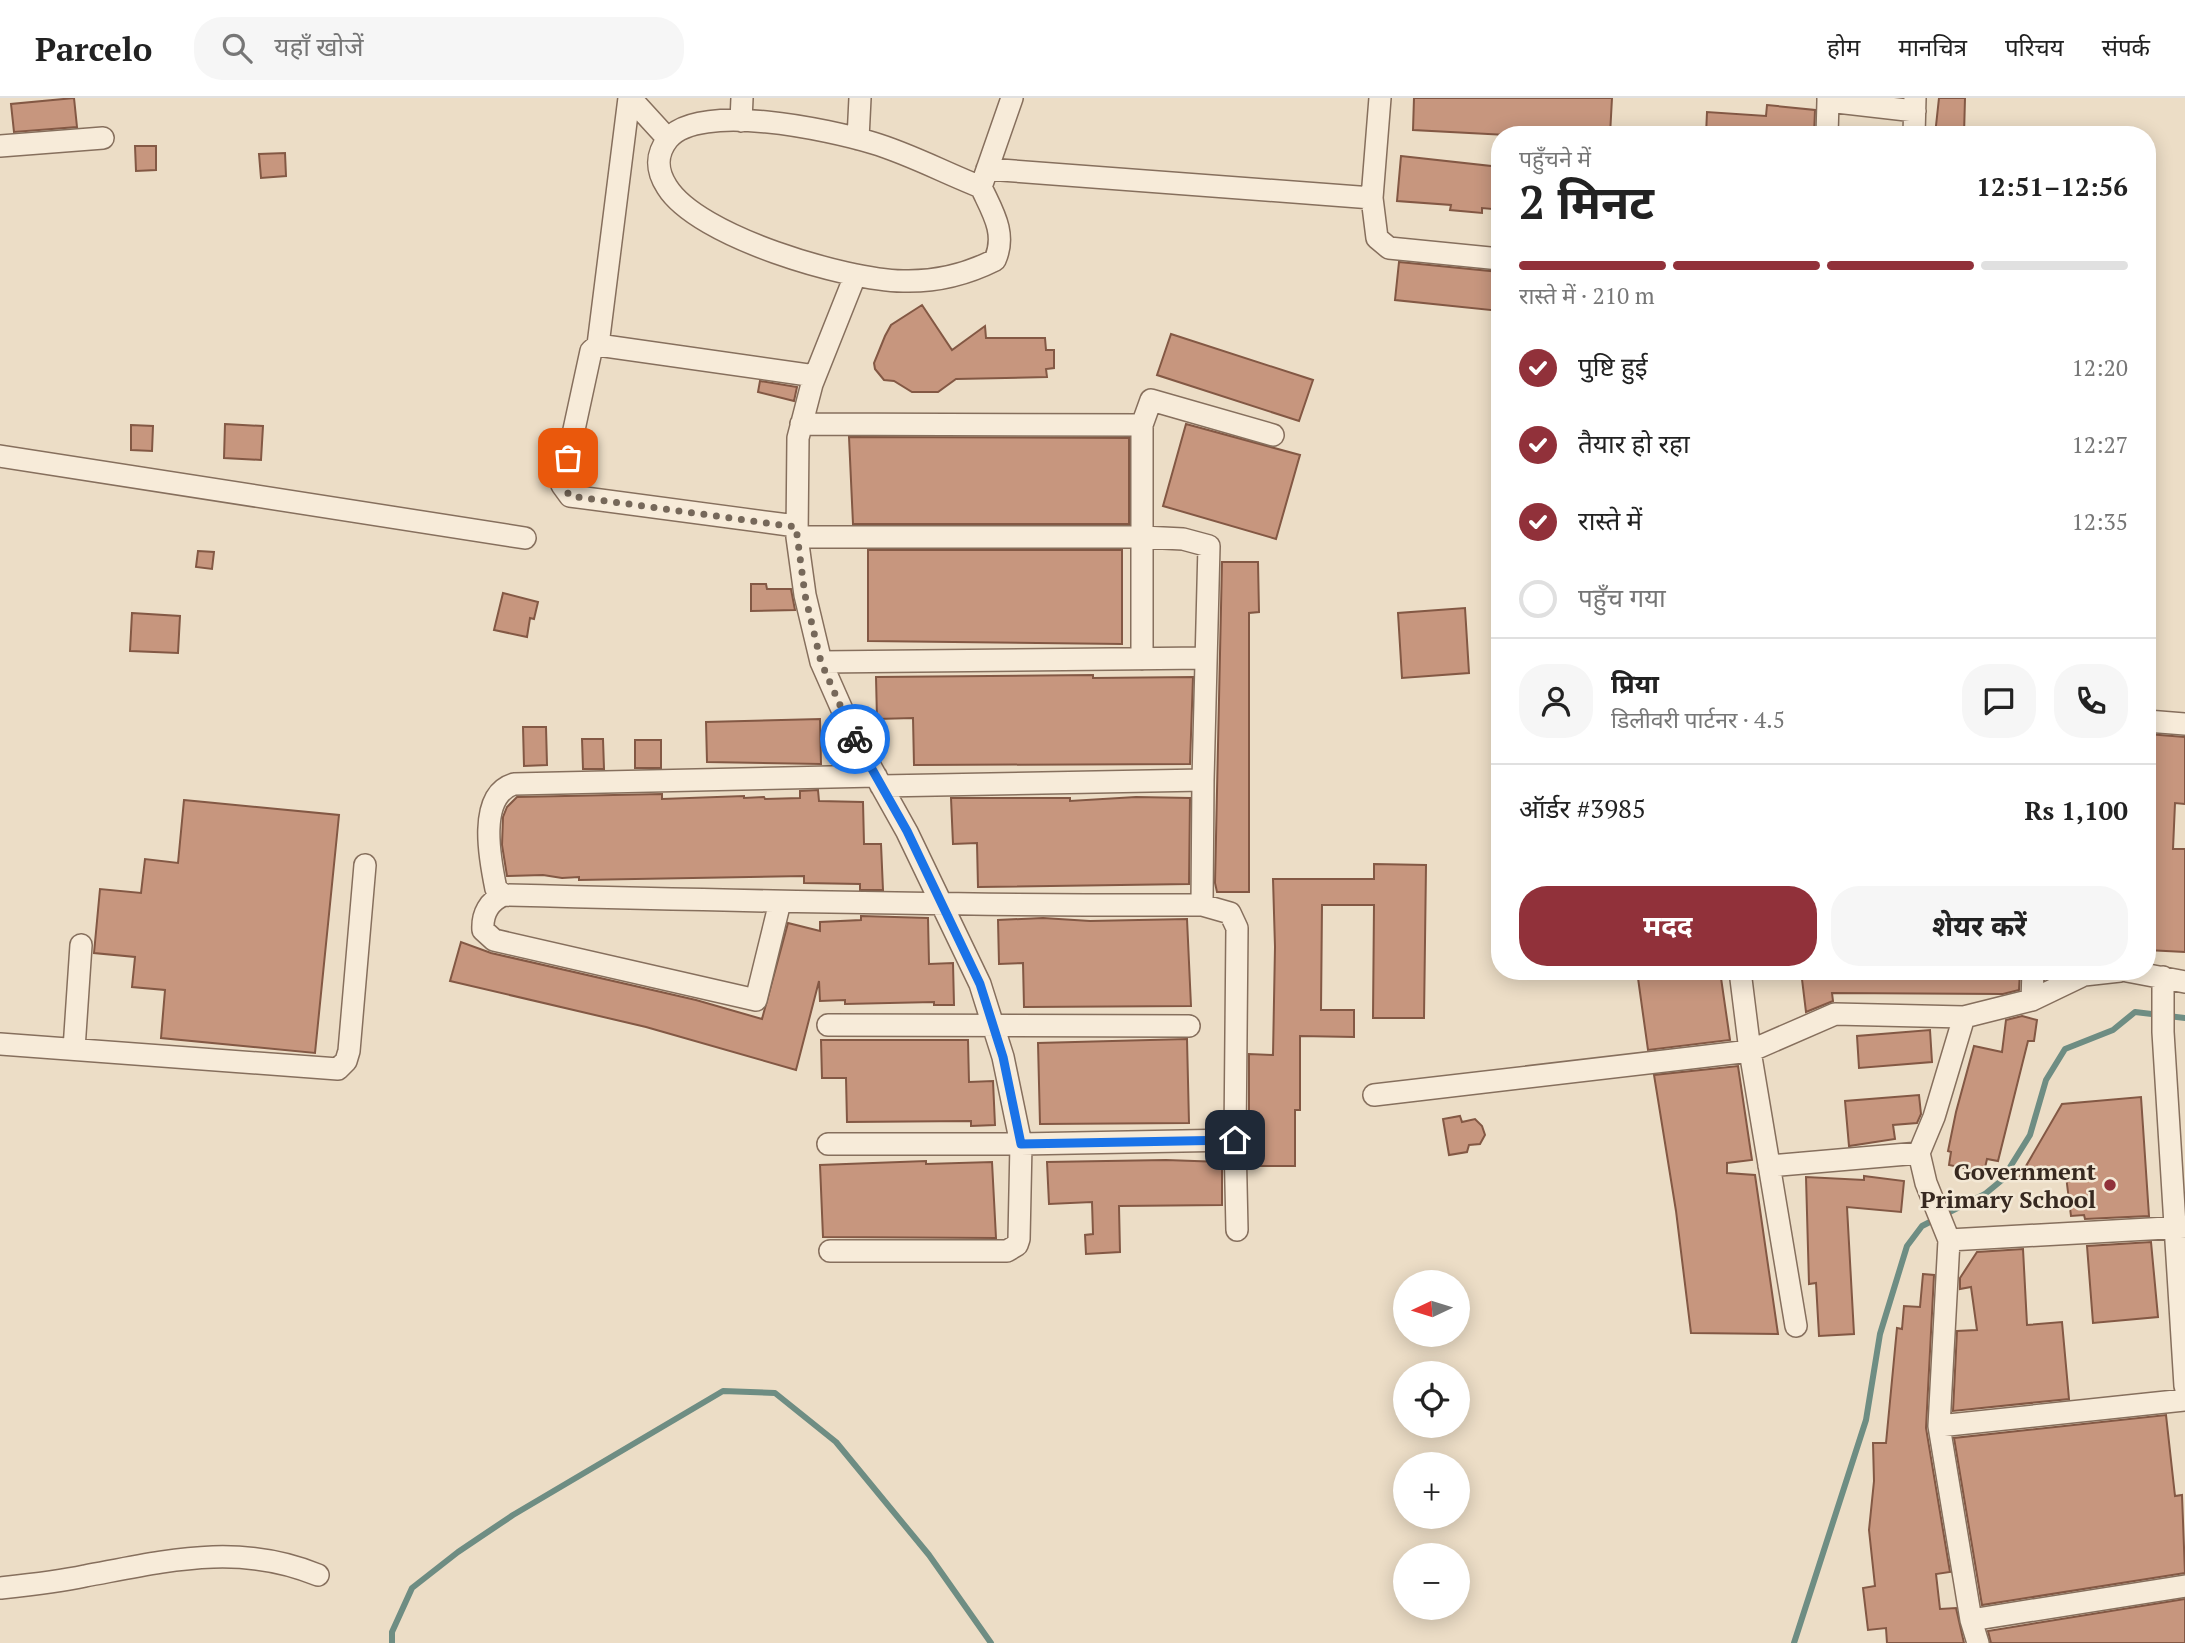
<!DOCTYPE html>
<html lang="hi">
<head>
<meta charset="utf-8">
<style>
	:root { --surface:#fff; --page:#f6f6f6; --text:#222; --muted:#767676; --line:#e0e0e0; --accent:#91313a }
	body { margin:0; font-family:"PT Serif","Noto Sans Devanagari",serif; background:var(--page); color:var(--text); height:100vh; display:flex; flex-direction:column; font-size:26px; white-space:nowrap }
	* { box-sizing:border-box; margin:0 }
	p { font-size:23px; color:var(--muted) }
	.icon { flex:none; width:38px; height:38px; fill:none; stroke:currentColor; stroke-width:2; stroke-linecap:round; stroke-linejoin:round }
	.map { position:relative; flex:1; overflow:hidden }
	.sheet { position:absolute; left:1491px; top:28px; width:665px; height:854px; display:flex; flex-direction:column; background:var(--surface); border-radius:28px; box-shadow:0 4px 18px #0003 }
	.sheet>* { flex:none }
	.needle { width:46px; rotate:266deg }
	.tools { position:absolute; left:1393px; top:1172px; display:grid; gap:14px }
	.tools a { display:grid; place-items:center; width:77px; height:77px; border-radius:50%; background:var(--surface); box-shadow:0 4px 18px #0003; font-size:35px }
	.pin { position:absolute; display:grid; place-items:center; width:60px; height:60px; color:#fff; margin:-30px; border-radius:14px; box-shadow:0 4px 10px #0006 }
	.courier { position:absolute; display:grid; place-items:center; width:70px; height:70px; margin:-35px; border:5px solid #1a73e8; border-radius:50%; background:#fff; color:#222; box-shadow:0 2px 9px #0007 }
	.summary em { font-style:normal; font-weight:700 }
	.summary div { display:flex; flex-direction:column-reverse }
	.summary { display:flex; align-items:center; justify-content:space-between; height:119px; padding:0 28px }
	h1 { font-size:46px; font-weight:700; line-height:52px }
	.bar { display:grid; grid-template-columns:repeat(4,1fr); gap:10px 7px; align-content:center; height:84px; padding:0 28px }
	.bar i { height:9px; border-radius:5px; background:var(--line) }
	.bar .current { background:var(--accent) }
	.bar p { grid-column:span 4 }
	.line { display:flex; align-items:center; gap:18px; padding:0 28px; border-top:2px solid var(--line) }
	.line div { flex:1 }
	.round { display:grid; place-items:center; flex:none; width:74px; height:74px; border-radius:28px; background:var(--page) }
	ol { padding:0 28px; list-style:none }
	li { display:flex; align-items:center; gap:21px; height:77px }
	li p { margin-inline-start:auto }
	li .icon { padding:7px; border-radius:50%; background:var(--accent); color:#fff; stroke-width:4 }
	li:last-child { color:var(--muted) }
	li i { width:38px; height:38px; border:4px solid var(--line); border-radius:50% }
	.cta { display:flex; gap:14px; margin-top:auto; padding:14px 28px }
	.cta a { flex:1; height:80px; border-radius:28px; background:var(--accent); color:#fff; font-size:28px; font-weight:700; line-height:80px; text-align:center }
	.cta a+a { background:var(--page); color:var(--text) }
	header { display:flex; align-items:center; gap:42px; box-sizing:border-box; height:98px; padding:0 35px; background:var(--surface); border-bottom:2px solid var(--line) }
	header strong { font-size:33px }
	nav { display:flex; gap:38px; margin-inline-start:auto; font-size:24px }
	.search { width:490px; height:63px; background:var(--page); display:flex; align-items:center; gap:18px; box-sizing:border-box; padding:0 24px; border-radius:28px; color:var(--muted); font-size:26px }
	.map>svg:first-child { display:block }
</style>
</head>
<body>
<header>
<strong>Parcelo</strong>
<div class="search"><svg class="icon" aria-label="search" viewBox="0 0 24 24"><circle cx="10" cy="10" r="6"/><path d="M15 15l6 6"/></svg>यहाँ खोजें</div>
<nav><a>होम</a><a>मानचित्र</a><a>परिचय</a><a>संपर्क</a></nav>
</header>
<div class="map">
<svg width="2185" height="1545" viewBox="0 0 2185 1545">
	<rect width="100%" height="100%" fill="#ecddc6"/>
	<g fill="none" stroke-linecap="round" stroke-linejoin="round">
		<path stroke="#6e8d83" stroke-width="6" d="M392,1545V1534L412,1490L458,1454L513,1417L723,1293L775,1295L836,1344L929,1457L991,1545
			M1794,1545L1866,1322L1880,1236L1907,1148L1922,1128L1985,1096L2002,1082L2030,1037L2046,982L2065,951L2113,932L2135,914L2185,920"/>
	</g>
	<path fill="#c7967e" stroke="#835844" stroke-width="2" d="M74,0L77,29L14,34L11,6Z
		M1414,0H1612L1610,37H1507L1413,32Z
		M1939,0H1965L1964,37H1935Z
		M1767,7L1815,12L1814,37H1706L1707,14L1766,18Z
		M135,48H156V72L136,73Z
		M285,55L286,78L261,80L259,56Z
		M1401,58L1500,69V96L1494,95L1492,111L1482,110V115L1450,112L1451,107L1397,103Z
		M1399,164L1500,174V213L1395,202Z
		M922,207L952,252L985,228L986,240H1045L1046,252H1054V270L1046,271L1047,279L956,281L938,294H912L894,283L884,282L875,271L874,265L885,238L891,227Z
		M1171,236L1313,282L1299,323L1157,277Z
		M760,283L797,289L794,303L758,294Z
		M225,326L263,328L261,362L224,360Z
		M1186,326L1300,357L1276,441L1163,408Z
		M131,327L153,328L152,353L131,352Z
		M849,339L1129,340V426H853Z
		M868,452H1122V546L868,543Z
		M198,453L214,454L212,471L196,469Z
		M1222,464H1258L1259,514L1249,515V794H1217L1215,785Z
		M751,486H766L767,491H791L795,512L751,513Z
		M503,495L538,504L534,521L530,520L527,539L494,532Z
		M1465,510L1469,575L1402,580L1398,515Z
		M132,515L180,518L178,555L130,553Z
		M1093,577V580L1193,579L1190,666L914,667L913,620L877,621L876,579Z
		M820,621L821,666L707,664L706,624Z
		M523,629H546L547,667L524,668Z
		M2147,636L2185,639V706L2175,705L2173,751H2185V854L2147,852Z
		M582,641H603L604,671H583Z
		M635,642H661V670H635Z
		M818,692L819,703L863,704L864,746H881L883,792H860V786L804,785V778L579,782V779L562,780L543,777L507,778L502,747L503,719L507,709L517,699L662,696V701L744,698V700L764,699L765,701L800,700V693Z
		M1136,699L1190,700L1189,786L978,789L977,745L953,746L951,700H1070V703Z
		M184,702L339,717L315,955L161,940L165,892L132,889L135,859L94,855L100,791L141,795L145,761L178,765Z
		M1374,766L1426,767L1424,920H1373L1374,807H1322L1321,912H1354V939L1300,938V1012H1295V1068H1249V956L1273,957L1275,849L1273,781H1374Z
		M861,818L928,820L929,866L953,865L954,907H934V904L845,906V902L820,903L819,883L796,972L646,929L450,883L461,844L491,855L696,902L762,921L788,825L820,833V824L861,822Z
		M1043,820L1090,823L1187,821L1191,908L1024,909L1023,865L999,866L998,822Z
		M1637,873H1720L1730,942L1648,952Z
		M1801,873H2020L2019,892L2003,896L1832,895L1833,903L1806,914Z
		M2022,918L2037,922L2034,943H2028L1998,1063L1987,1061L1984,1074L1949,1067L1951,1054L1948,1053L1956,1014L1974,948L2002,954L2006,922Z
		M1930,932L1932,964L1859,970L1857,938Z
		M1187,941L1189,1025L1040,1026L1038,945Z
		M821,942H968L969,984L993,983L995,1027L971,1028V1023L847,1024L846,980H822Z
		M1738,968L1752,1062L1727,1065V1075L1755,1077L1778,1236L1691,1235L1676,1113L1654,977Z
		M1919,997L1921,1016L1917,1025L1893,1027L1895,1041L1849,1048L1845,1003Z
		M2141,999L2149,1118L2085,1121L2084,1117L2071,1118L2066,1078L2019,1080L2062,1006Z
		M1460,1018L1462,1024L1475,1021L1482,1028L1485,1037L1480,1046L1469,1047L1467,1054L1449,1057L1443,1021Z
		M1166,1062L1222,1064V1107L1119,1108L1120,1154L1086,1156L1085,1137L1093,1136L1092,1104L1049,1106L1047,1064Z
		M926,1063V1066L992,1064L996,1140L823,1139L820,1067Z
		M1864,1078L1904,1083L1901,1114L1847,1109L1854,1236L1819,1238L1816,1185L1809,1186L1806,1079L1864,1082Z
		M2151,1144L2158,1219L2093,1225L2087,1148Z
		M2023,1151L2027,1227L2062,1224L2069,1301L1953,1313L1957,1233L1977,1232L1971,1189L1960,1191V1180L1977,1154Z
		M1923,1176L1934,1177L1926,1330L1950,1474L1936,1476L1940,1511L1956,1510L1964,1545H1887L1886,1530L1868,1532L1863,1490L1875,1488L1869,1432L1874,1383L1873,1345H1886L1897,1230L1902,1231L1904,1208L1920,1209Z
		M2166,1317L2175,1398L2182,1397L2185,1475L1982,1507L1954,1340Z
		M2185,1501V1545H1991L1988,1533Z"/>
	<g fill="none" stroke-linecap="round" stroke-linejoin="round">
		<g stroke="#866f5d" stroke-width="24">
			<path id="minor" d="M634,0L635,5L668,41
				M1380,0L1372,100L1377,140L1389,150L1500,161
				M1828,0V3L1915,13
				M741,23L742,0
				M1827,37L1828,3
				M1914,37L1915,0
				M858,41L860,0
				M0,48L103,40
				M987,71L1372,100
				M981,89C945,75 910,56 873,45C830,32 699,3 668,41C656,56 656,72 667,89C698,139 846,182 903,183C935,184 967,176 995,162C1007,135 992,113 981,89L1012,0
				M598,247L629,0
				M801,326L1142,327V561
				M1142,327L1151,302L1273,337
				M0,358L525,440
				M796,428L570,398L562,387L591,253L598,247L815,278
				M797,439H1143L1183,441L1209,448L1203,682
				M821,564L1206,560
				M2147,623L2185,626
				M881,688L1203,682L1202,807
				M504,797L496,791C490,762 477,697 514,686L876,678
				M780,804L756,902L494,842L483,832C482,816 489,803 504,797C737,803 969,808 1202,807L1230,815L1237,830L1235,1042L1021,1046H828
				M1740,873L1750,953L1796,1228
				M2127,873L2185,884
				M2163,879V934L2185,1288
				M2032,902L2033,873
				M828,927L1189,928
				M0,946L338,971L346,963L349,953L365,767
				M74,951L81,847
				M1374,997L1750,953L1835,916L1964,919
				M1235,1042L1237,1132
				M1769,1068L1919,1055
				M1949,1142L2185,1129
				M830,1153H1007L1017,1147L1019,1141L1021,1046L1003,959L980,886L907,734L855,641L821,564L805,497L797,439L798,340L812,286L855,178
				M1939,1328L2185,1302
				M0,1490C28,1487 57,1484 85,1478C166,1463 238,1444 318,1477
				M1971,1522L2185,1488
				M1978,1545L1971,1522L1939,1328L1949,1142L1926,1085L1919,1055L1934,1019L1964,919L2032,902L2084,877L2120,873"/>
		</g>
		<use href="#minor" stroke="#f7ebd9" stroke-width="21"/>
	</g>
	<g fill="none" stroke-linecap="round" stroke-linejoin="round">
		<path stroke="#76685a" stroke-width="7" stroke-dasharray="0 12.6" d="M568,360L562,387L570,398L796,429L805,497L821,564L855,641"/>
		<path stroke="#1a73e8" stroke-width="9" d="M855,641L907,733L980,886L1003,959L1021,1046L1235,1042"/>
	</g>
	<circle fill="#91313a" stroke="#f3e8d5" stroke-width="2.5" cx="2110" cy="1087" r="7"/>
	<g text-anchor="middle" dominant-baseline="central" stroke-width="5" stroke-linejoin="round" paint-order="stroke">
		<g font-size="24" font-weight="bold" fill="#372920" stroke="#f3e8d5" text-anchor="end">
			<text x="2096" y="1073">Government<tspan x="2096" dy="28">Primary School</tspan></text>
		</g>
	</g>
</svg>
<div class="tools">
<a><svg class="needle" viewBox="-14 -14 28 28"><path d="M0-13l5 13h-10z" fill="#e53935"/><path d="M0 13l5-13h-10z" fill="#767676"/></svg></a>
<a><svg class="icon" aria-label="locate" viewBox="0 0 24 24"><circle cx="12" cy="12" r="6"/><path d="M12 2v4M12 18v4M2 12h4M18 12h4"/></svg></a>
<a>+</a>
<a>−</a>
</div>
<div class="pin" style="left:568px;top:360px;background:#ea580c"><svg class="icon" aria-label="bag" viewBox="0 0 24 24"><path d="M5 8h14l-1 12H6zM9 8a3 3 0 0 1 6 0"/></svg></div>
<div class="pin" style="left:1235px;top:1042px;background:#1f2937"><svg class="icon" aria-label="home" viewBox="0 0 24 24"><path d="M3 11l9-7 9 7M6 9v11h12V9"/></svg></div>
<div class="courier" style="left:855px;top:641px"><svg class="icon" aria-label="bike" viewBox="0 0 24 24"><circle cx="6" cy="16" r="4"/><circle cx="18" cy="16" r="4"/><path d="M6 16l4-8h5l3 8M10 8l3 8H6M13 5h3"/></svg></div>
<section class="sheet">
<div class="summary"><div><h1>2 मिनट</h1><p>पहुँचने में</p></div><em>12:51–12:56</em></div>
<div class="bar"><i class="current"></i><i class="current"></i><i class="current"></i><i></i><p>रास्ते में · 210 m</p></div>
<ol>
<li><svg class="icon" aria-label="check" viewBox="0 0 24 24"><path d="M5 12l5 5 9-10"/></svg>पुष्टि हुई<p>12:20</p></li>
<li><svg class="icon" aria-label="check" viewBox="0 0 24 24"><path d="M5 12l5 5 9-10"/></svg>तैयार हो रहा<p>12:27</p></li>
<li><svg class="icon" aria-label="check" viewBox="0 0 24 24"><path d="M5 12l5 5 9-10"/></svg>रास्ते में<p>12:35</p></li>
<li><i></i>पहुँच गया</li>
</ol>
<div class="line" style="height:126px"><a class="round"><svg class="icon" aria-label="person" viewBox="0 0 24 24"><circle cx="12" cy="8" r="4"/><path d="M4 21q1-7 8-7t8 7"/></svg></a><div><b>प्रिया</b><p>डिलीवरी पार्टनर · 4.5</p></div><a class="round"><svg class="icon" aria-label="chat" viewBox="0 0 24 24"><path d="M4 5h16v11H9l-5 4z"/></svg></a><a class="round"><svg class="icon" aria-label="phone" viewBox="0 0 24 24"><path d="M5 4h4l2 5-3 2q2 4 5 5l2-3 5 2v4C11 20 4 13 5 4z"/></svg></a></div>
<div class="line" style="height:91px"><div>ऑर्डर #3985</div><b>Rs 1,100</b></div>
<div class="cta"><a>मदद</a><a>शेयर करें</a></div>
</section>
</div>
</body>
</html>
